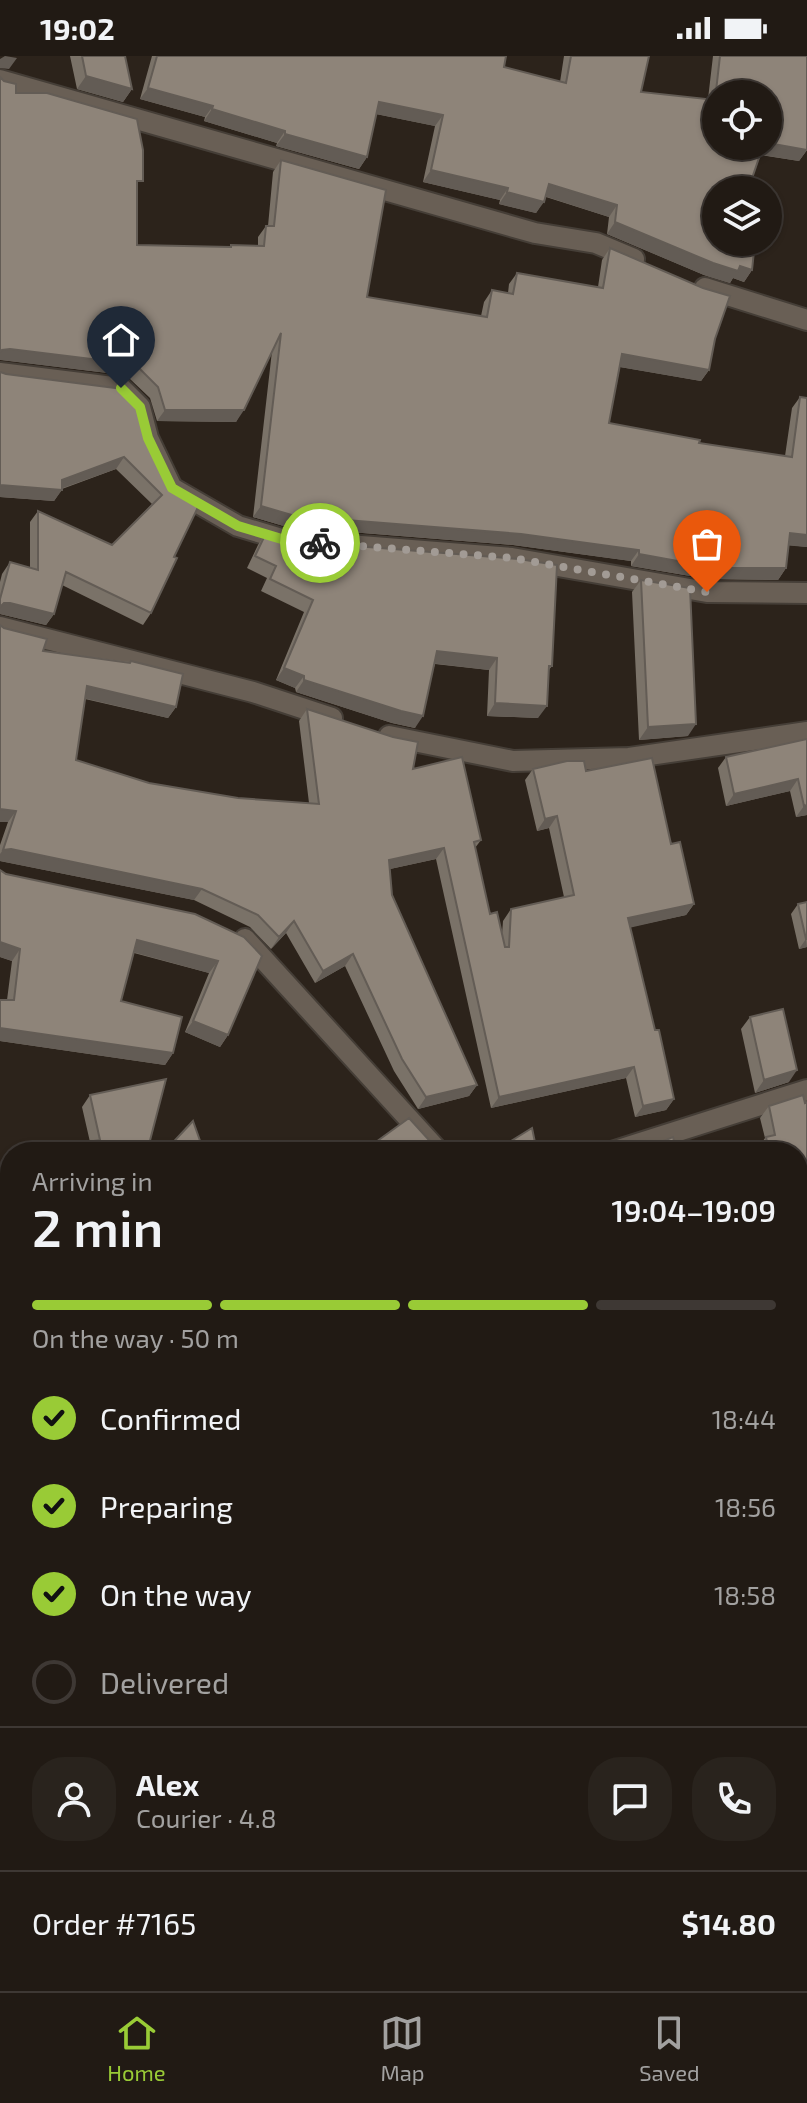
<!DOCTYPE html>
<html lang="en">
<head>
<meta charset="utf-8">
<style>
	:root { --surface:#211a14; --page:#29231d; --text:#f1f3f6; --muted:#a2a1a0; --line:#3e3834; --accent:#99cb36 }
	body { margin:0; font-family:"Exo 2",sans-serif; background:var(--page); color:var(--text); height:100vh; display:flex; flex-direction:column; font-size:30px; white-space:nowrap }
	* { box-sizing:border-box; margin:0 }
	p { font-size:26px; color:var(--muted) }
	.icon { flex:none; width:44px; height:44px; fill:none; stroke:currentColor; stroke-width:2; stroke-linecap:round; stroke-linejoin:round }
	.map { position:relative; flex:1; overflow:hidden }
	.sheet { position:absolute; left:0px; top:1086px; width:808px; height:850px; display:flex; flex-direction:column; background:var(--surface); border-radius:32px 32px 0 0; box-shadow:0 2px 6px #0004,0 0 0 2px var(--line) }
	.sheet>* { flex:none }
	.fabs { position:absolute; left:702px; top:24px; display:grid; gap:16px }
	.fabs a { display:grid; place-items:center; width:80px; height:80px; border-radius:50%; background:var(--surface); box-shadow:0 2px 6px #0004,0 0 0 2px var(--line); font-size:40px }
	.pin { position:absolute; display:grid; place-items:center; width:68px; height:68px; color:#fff; margin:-82px -34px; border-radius:50% 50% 50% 0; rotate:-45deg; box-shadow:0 0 8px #0007 }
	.pin .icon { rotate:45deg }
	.courier { position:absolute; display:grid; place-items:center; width:80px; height:80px; margin:-40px; border:6px solid #99cb36; border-radius:50%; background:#fff; color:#222; box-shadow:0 2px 10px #0007 }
	.overview em { font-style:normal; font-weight:600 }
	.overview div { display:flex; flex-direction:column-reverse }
	.overview { display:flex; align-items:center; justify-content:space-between; height:136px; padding:0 32px }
	h1 { font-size:52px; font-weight:600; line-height:60px }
	.bar { display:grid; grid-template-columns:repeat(4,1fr); gap:12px 8px; align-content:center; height:96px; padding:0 32px }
	.bar i { height:10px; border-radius:6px; background:var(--line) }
	.bar .active { background:var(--accent) }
	.bar p { grid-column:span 4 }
	.line { display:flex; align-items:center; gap:20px; padding:0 32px; border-top:2px solid var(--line) }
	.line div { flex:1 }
	.round { display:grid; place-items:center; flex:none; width:84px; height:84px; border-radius:32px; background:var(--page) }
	ol { padding:0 32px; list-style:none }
	li { display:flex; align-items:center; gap:24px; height:88px }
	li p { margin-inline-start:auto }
	li .icon { padding:8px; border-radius:50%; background:var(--accent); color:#111; stroke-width:4 }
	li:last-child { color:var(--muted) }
	li i { width:44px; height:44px; border:4px solid var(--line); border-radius:50% }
	.status { display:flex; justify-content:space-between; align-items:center; height:56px; padding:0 40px; background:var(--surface); direction:ltr }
	.status svg { height:22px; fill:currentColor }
	.dock { display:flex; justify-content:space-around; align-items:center; height:112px; border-top:2px solid var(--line); background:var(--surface); font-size:22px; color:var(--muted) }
	.dock a { display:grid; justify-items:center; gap:4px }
	.dock .active { color:var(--accent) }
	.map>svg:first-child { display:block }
</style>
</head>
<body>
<div class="status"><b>19:02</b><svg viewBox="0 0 49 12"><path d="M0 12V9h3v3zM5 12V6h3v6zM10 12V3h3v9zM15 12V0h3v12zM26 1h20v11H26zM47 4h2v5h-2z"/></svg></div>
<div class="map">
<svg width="807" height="1935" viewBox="0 0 807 1935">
	<rect width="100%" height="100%" fill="#2c231b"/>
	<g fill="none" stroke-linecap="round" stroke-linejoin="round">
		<g stroke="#453e37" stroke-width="24">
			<path id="minor" d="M0,24L535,177L596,187L634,203
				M705,232L807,264
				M0,317L121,332L140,351L148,382L172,432L238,470L285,484L512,502L707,536L807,537
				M0,571L253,636L332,662
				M389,680L513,705L629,702L807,676
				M245,883L439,1096
				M612,1096L807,1034
				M798,1319L807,1318
				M0,1545L10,1546
				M798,1622L807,1618
				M131,1935L140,1926"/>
		</g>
		<use href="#minor" stroke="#695f55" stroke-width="20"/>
	</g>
	<path fill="#7a7268" d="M70,0H125L132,33L123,46L77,33Z
		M152,0H506L504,11L560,26L564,0H649L641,36L708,43L713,0H807V94L799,105L760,99L716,134L752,214L744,226L733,222L730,227L704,219L607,178L609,161L546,141L536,157L499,148L500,144L423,126L435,70L376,58L367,101L359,113L276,90L277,87L204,65L205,61L140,43Z
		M16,37L137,133V189L230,191L231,189L258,190V181L266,170H268L273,116L281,104L367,241L481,260L484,246L492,234L508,237L509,228L517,217L598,231L602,204L610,192L715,283L709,314L701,325L620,311L609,367L699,387L785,400L792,352L800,341L807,491L789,489L786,512L778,524L708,523L631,510V505L513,489L287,471L253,461L272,295L236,366L157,365L150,342L130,323L124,319L2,304Z
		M0,316L144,376L170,430L174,501L151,557L143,569L62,529L54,558L46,569L0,558V526L2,518L10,506L30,512V466L38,455L112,489L152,448L116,413L62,433L54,445L0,441Z
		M266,477L552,610L548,615L538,662L487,660L489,614L435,608L415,672L392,667L296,636L295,632L276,624L304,556L261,535L267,522L247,512L258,489Z
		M641,524L688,680L639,684L632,536Z
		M0,569L43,595L130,606L131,605L176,651L168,662L85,643L76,704L149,727L238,742L309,747L299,665L307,653L413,713L481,784L475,792L490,858L502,878L503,865L511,853L564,841L549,772L537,775L525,724L533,713L586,715L671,788L694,848L686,859L630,871L655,974L674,1043L666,1054L635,1061L626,1022L491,1052L436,803L390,813L392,839L477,1029L469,1040L418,1053L394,1015L345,910L315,927L286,877L271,893L250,871L194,844L0,805V789L8,766H0Z
		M807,683V759L796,761L790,735L726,750L718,712L726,701Z
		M0,814L6,818L244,881L228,979L220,991L185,976L209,917L134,897L121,945L173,997L165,1009L0,985V944H7L12,905L0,901Z
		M807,846V891L799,893L791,858L798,848Z
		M750,961L789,1026L755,1037L741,973Z
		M90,1039L147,1096H80L87,1086H90L82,1051Z
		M807,1046V1188H805L804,1186L798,1187V1096H757V1094L765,1082L760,1062L769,1050Z
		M10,1304V1489L2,1473Z
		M49,1926H89L92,1935H50Z
		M152,1926H270L245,1935H151Z
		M466,1926H694L695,1935H469Z"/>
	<path fill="#635c55" d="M5,0L17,2L9,13L0,12V3Z
		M86,20L132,33L123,46L77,33Z
		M148,32L213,50L205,61L140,43Z
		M379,46L443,59L435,70L371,57Z
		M212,53L285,75L277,87L204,65Z
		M285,78L367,101L359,113L276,90Z
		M768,87L807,94L799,105L756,98L762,90H768Z
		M431,114L508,132L500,144L423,126Z
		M549,128L617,149L609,161L541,139Z
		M507,136L544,146L536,157L499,148Z
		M615,166L740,210L752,214L744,226L733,222L730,227L704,219L607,178Z
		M10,293L132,308L124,319L0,304V296L2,294Z
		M622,298L709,314L701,325L614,310Z
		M165,354H244L236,366L157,365Z
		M124,401L116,413L60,433L62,434L54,445L0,441V429L62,424Z
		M261,450L521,478L639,494L631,505L513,489L287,471L253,461Z
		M790,477L807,479V491L782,489Z
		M639,498L786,512L778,524L708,523L631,510Z
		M4,547H10L54,558L46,569L0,558V551Z
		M437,595L497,602L489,614L429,607Z
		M284,612L304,620L295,632L276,624Z
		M304,624L423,660L415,672L392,667L296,636Z
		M87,630L176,651L168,662L79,641Z
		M495,647L547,650L538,662L487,660Z
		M696,668L688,680L639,684L648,671Z
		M798,723L790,735L726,750L734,738Z
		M807,749V759L796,761L804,750Z
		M0,753L16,755L8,766H0Z
		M557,760L549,772L537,775L545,763Z
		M444,792L436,803L381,815L389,804Z
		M11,793L202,833L194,844L0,805V798L3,794Z
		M694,848L686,859L620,874L628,862Z
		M294,865L286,877L271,893L279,881Z
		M806,883L807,891L799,893Z
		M137,884L218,905L209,917L129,895Z
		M0,886L20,893L12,905L0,901Z
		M353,898L345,910L315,927L323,915Z
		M193,965L228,979L220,991L185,976Z
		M0,972L173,997L165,1009L0,985Z
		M634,1011L626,1022L491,1052L499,1041Z
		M797,1014L789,1026L755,1037L764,1024Z
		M477,1029L469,1040L418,1053L426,1041Z
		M674,1043L666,1054L635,1061L643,1050Z
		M807,1175V1182L804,1186L798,1187V1177Z
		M807,1416V1427L798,1429V1425L803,1417Z
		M10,1461L2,1473L0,1474V1466Z
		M10,1748V1759L0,1760V1749Z
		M798,1918H807V1931L749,1928L750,1926H798Z
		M245,1926H270L245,1935H220Z"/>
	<path fill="#8e8479" stroke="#635c55" stroke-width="2" d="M82,0H125L132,33L86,20Z
		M157,0H506L504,11L566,27L571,0H649L641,36L715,44L720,0H807V94L768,87V38H716V90H763L748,134H716V186H755L752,214L740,210L738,215L713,207L615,166L617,149L549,128L544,146L507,136L508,132L431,114L443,59L379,46L367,101L285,78V75L212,53L213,50L148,32Z
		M0,21L4,25L16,28V37H47L137,63L143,94V125H137V189L231,191V189L264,190L266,170H274L281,104L386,134L367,241L487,261L492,234L513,238L517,217L603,232L610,192L703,232L730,240L715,283L709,314L622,298L609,367L700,384L699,387L792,401L800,341L807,342V479L790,477L786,512H716L639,498V494L521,478L295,460L261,450L281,277L244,354H165L158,331L138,311L132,308L10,293L2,294L0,296Z
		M0,316L6,318L123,333L136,346L144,376L170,430L200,447L174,501L177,502L151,557L66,516L54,558L10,547H4L0,551V543L10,506L38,514V455L112,489L162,439L124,401L62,424V434L0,429Z
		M266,477L292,485L519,503L557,509L552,610H549L547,650L495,647L497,602L437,595L423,660L401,655L304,624V620L284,612L313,544L270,523L276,510L255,500Z
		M641,524L690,532L696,668L648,671Z
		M0,569L4,572L47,583L43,595L130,607L131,605L183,618L176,651L87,630L76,704L149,727L238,742L319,748L307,653L393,681L418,686L413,713L462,701L481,784L474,786L490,858L497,856L505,891H509L511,853L574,839L557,760L545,763L533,713L567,705H584L586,715L652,702L671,788L680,786L694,848L628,862L655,974H659L674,1043L643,1050L634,1011L499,1041L444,792L389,804L392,839L477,1029L426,1041L402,1003L353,898L323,915L294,865L279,881L258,859L202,833L11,793L3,794L16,755L0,753Z
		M807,683V749L804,750L798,723L734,738L726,701Z
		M0,814L6,818L195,858L244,881L262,900L228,979L193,965L218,905L137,884L121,945L182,961L173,997L0,972V944H14L20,893L0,886Z
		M807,846V883H806L798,848Z
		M783,953L797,1014L764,1024L750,961Z
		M166,1023L147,1096H89L87,1086L100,1084L90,1039Z
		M803,1039L805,1047L807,1046V1175L798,1177V1096H769L766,1081L775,1079L769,1050Z
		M409,1062L437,1093L445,1096H358L367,1089L369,1091Z
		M193,1065L204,1096H164Z
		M532,1072L537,1096H499L498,1093Z
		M673,1081L677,1096H637Z
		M10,1304V1461L0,1466V1308Z
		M798,1316L807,1320V1416L803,1417V1414L798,1416Z
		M0,1547H10V1748L0,1749Z
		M807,1623V1918H798V1626Z
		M0,1844L10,1878V1926H24L26,1935H0Z
		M58,1926H89L92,1935H59Z
		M159,1926H245L220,1935H159Z
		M478,1926H694L695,1935H480Z"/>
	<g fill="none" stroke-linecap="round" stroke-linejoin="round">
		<path stroke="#a29b95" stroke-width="8" stroke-dasharray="0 14.4" d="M320,487L512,502L707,536"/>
		<path stroke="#99cb36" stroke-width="10" d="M121,332L140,351L148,382L172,432L238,470L285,484L320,487"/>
	</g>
</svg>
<div class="fabs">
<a><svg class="icon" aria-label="locate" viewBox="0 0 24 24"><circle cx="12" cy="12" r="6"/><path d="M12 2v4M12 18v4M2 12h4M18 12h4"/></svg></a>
<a><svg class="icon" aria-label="layers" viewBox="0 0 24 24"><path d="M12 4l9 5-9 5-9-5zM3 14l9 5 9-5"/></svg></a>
</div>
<div class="pin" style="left:707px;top:536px;background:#ea580c"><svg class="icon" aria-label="bag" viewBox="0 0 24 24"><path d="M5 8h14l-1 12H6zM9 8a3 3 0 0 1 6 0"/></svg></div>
<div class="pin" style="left:121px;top:332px;background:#1f2937"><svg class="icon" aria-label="home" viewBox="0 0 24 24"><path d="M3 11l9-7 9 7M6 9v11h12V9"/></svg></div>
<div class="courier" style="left:320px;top:487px"><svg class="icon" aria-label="bike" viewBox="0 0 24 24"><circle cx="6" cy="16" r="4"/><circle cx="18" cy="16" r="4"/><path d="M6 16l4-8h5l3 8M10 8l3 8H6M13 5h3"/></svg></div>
<section class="sheet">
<div class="overview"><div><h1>2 min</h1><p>Arriving in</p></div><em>19:04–19:09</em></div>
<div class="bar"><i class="active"></i><i class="active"></i><i class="active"></i><i></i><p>On the way · 50 m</p></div>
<ol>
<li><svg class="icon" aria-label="check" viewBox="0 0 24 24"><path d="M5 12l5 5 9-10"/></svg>Confirmed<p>18:44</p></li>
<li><svg class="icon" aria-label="check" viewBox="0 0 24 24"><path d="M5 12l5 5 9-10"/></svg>Preparing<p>18:56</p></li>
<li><svg class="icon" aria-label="check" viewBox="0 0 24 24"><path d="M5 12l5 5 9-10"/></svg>On the way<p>18:58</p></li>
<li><i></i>Delivered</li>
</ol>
<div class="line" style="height:144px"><a class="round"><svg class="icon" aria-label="person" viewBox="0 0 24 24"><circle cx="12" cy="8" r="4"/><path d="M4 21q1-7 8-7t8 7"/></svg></a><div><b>Alex</b><p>Courier · 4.8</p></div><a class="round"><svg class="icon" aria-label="chat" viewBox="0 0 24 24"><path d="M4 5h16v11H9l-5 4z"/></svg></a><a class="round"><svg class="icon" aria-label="phone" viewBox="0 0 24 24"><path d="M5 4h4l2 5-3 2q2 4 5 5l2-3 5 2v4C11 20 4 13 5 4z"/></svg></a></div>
<div class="line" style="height:104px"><div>Order #7165</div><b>$14.80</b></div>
</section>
</div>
<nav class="dock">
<a class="active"><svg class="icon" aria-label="home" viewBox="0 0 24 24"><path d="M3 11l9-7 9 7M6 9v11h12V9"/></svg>Home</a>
<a><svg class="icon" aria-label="map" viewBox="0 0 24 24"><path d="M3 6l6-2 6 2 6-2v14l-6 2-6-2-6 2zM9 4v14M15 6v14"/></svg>Map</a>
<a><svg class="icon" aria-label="saved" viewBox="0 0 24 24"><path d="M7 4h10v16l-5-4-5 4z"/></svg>Saved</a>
</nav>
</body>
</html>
